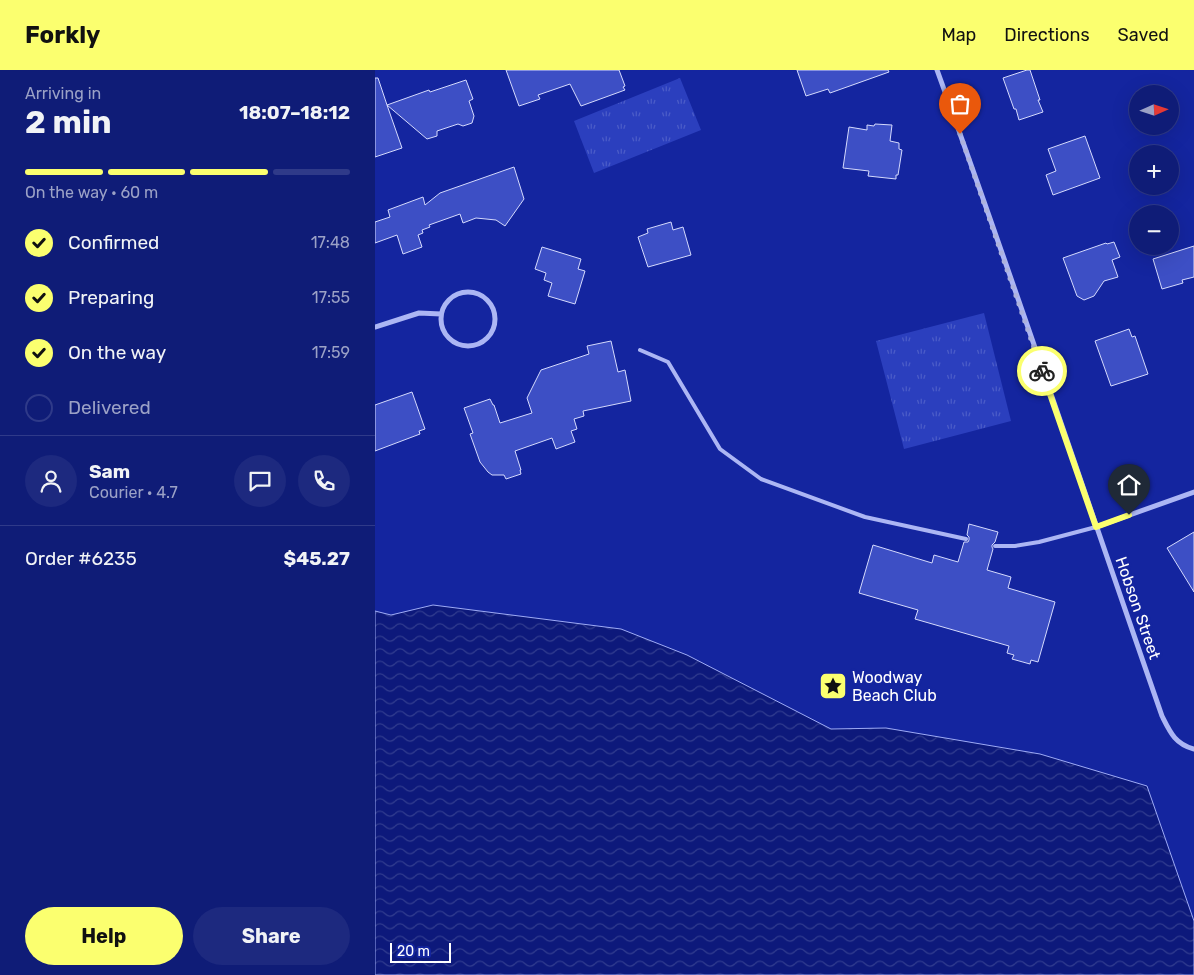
<!DOCTYPE html>
<html lang="en">
<head>
<meta charset="utf-8">
<style>
	:root { --surface:#0f1c77; --page:#1d297f; --text:#f1f3f6; --muted:#9ba1c6; --line:#2f3a89; --accent:#fbff6f }
	body { margin:0; font-family:Rubik,sans-serif; background:var(--page); color:var(--text); height:100vh; display:flex; flex-direction:column; font-size:19px; white-space:nowrap }
	* { box-sizing:border-box; margin:0 }
	p { font-size:16px; color:var(--muted) }
	.icon { flex:none; width:28px; height:28px; fill:none; stroke:currentColor; stroke-width:2; stroke-linecap:round; stroke-linejoin:round }
	.map { position:relative; flex:1; overflow:hidden }
	.sheet { display:flex; flex-direction:column; background:var(--surface); width:375px }
	.sheet>* { flex:none }
	.needle { width:32px; rotate:87deg }
	.fabs { position:absolute; left:754px; top:15px; display:grid; gap:10px }
	.fabs a { display:grid; place-items:center; width:50px; height:50px; border-radius:50%; background:var(--surface); box-shadow:0 5px 20px #0002,0 0 0 1px var(--line); font-size:25px }
	.scale { position:absolute; left:15px; bottom:12px; width:61px; box-sizing:border-box; padding-left:5px; border:2px solid #fff; border-top:0; font-size:14px; line-height:18px; white-space:nowrap; color:#fff; -webkit-text-stroke:4px #14259f; paint-order:stroke }
	.pin { position:absolute; display:grid; place-items:center; width:42px; height:42px; color:#fff; margin:-51px -21px; border-radius:50% 50% 50% 0; rotate:-45deg; box-shadow:0 0 5px #0007 }
	.pin .icon { rotate:45deg }
	.courier { position:absolute; display:grid; place-items:center; width:50px; height:50px; margin:-25px; border:4px solid #fbff6f; border-radius:50%; background:#fff; color:#222; box-shadow:0 1px 6px #0007 }
	.overview em { font-style:normal; font-weight:700 }
	.overview div { display:flex; flex-direction:column-reverse }
	.overview { display:flex; align-items:center; justify-content:space-between; height:85px; padding:0 25px }
	h1 { font-size:32px; font-weight:700; line-height:38px }
	.bar { display:grid; grid-template-columns:repeat(4,1fr); gap:8px 5px; align-content:center; height:60px; padding:0 25px }
	.bar i { height:6px; border-radius:4px; background:var(--line) }
	.bar .active { background:var(--accent) }
	.bar p { grid-column:span 4 }
	.line { display:flex; align-items:center; gap:12px; padding:0 25px; border-top:1px solid var(--line) }
	.line div { flex:1 }
	.round { display:grid; place-items:center; flex:none; width:52px; height:52px; border-radius:26px; background:var(--page) }
	ol { padding:0 25px; list-style:none }
	li { display:flex; align-items:center; gap:15px; height:55px }
	li p { margin-inline-start:auto }
	li .icon { padding:5px; border-radius:50%; background:var(--accent); color:#111; stroke-width:4 }
	li:last-child { color:var(--muted) }
	li i { width:28px; height:28px; border:2px solid var(--line); border-radius:50% }
	.cta { display:flex; gap:10px; margin-top:auto; padding:10px 25px }
	.cta a { flex:1; height:58px; border-radius:30px; background:var(--accent); color:#111; font-size:20px; font-weight:700; line-height:58px; text-align:center }
	.cta a+a { background:var(--page); color:var(--text) }
	header { display:flex; align-items:center; gap:30px; box-sizing:border-box; height:70px; padding:0 25px; background:var(--accent); color:#111 }
	header strong { font-size:24px }
	nav { display:flex; gap:28px; margin-inline-start:auto; font-size:18px }
	main { display:flex; flex:1; min-height:0 }
	.map>svg:first-child { display:block }
</style>
</head>
<body>
<header>
<strong>Forkly</strong>
<nav><a>Map</a><a>Directions</a><a>Saved</a></nav>
</header>
<main>
<section class="sheet">
<div class="overview"><div><h1>2 min</h1><p>Arriving in</p></div><em>18:07–18:12</em></div>
<div class="bar"><i class="active"></i><i class="active"></i><i class="active"></i><i></i><p>On the way · 60 m</p></div>
<ol>
<li><svg class="icon" aria-label="check" viewBox="0 0 24 24"><path d="M5 12l5 5 9-10"/></svg>Confirmed<p>17:48</p></li>
<li><svg class="icon" aria-label="check" viewBox="0 0 24 24"><path d="M5 12l5 5 9-10"/></svg>Preparing<p>17:55</p></li>
<li><svg class="icon" aria-label="check" viewBox="0 0 24 24"><path d="M5 12l5 5 9-10"/></svg>On the way<p>17:59</p></li>
<li><i></i>Delivered</li>
</ol>
<div class="line" style="height:90px"><a class="round"><svg class="icon" aria-label="person" viewBox="0 0 24 24"><circle cx="12" cy="8" r="4"/><path d="M4 21q1-7 8-7t8 7"/></svg></a><div><b>Sam</b><p>Courier · 4.7</p></div><a class="round"><svg class="icon" aria-label="chat" viewBox="0 0 24 24"><path d="M4 5h16v11H9l-5 4z"/></svg></a><a class="round"><svg class="icon" aria-label="phone" viewBox="0 0 24 24"><path d="M5 4h4l2 5-3 2q2 4 5 5l2-3 5 2v4C11 20 4 13 5 4z"/></svg></a></div>
<div class="line" style="height:65px"><div>Order #6235</div><b>$45.27</b></div>
<div class="cta"><a>Help</a><a>Share</a></div>
</section>
<div class="map">
<svg width="819" height="905" viewBox="0 0 819 905">
	<defs>
		<pattern id="park-tufts" width="24" height="20" patternUnits="userSpaceOnUse" patternTransform="scale(1.25)"><rect width="24" height="20" fill="#2b3fbe"/><path d="M3 7l-1-3M5 7V3M7 7l1-3M15 17l-1-3M17 17v-4M19 17l1-3" fill="none" stroke="#4b5cc8"/></pattern>
		<pattern id="water-waves" width="16" height="10" patternUnits="userSpaceOnUse" patternTransform="scale(1.25)"><rect width="16" height="10" fill="#0d197b"/><path d="M0 5q4-4 8 0t8 0" fill="none" stroke="#313c8f"/></pattern>
	</defs>
	<rect width="100%" height="100%" fill="#14259f"/>
	<path fill="url(#park-tufts)" d="M305,8L326,60L219,103L199,51Z
		M609,243L636,351L529,379L501,271Z"/>
	<path fill="url(#water-waves)" stroke="#9eabf6" d="M58,535L246,559L312,585L456,659L511,658L665,684L772,716L819,851V905H0V541L16,545Z"/>
	<path fill="#3d4fc5" stroke="#d5dafd" d="M131,0H244L250,16L248,17L250,20L206,36L195,14L163,25L165,29L144,36Z
		M422,0H513L514,2L455,23L453,19L431,26Z
		M652,0H655L665,30H663L668,42L644,50L641,39H639L628,8Z
		M0,8H3L12,35L54,20L55,22L91,10L98,29L94,31L99,46L97,53L88,56L83,54L62,61V66L52,69L12,35L27,78L0,87Z
		M500,54L517,55L515,71L524,73V79L527,80L523,105H521V109L493,106L494,101L468,98L474,57L492,60V55L499,56Z
		M710,66L725,108L678,125L671,105L681,101L673,79Z
		M139,97L149,129L130,156L121,150L101,148L88,153L85,144L54,155L55,157L47,160L48,163L43,165L47,177L28,184L22,165L0,173V152L15,147L13,140L48,127L50,135L65,123Z
		M296,152L298,160L308,157L316,185L273,197L263,167L273,163L272,159Z
		M739,172L745,187L737,190L743,207L729,211L719,226L709,230L702,226L688,188L731,173L732,174Z
		M819,176V207L807,210L808,213L787,219L778,189Z
		M167,177L206,189L203,199L210,201L200,234L173,226L177,213L169,210L171,203L160,199Z
		M754,259L757,267L760,266L773,304L736,316L720,271Z
		M236,271L243,302L250,300L256,331L208,341L209,346L199,349L202,359L196,361L200,372L181,379L177,368L140,381L146,400H145L146,404L131,409L129,405H117L113,402L105,392L95,364L98,363L89,338L115,329L118,335H119L125,353L157,343L152,328L166,300L214,284L212,276Z
		M37,322L50,359L44,361L45,364L0,381V335Z
		M594,454L623,462L620,472L617,475V477L618,479L612,500L636,507L633,518L680,532L663,592L656,590L655,594L637,589L639,585L632,583L634,576L540,549L543,540L484,523L498,475L557,493L559,485L583,492L589,472H593L594,470V467L592,465Z
		M819,462V522L792,478Z"/>
	<g fill="none" stroke-linecap="round" stroke-linejoin="round">
		<path stroke="#acb6f4" stroke-width="4" d="M265,280L293,292L345,379L386,409L490,447L591,469
			M620,476H640L664,472L721,457"/>
		<path stroke="#acb6f4" stroke-width="5" d="M562,0C640,214 712,431 787,646C795,662 800,674 819,679
			M66 249a27 27 0 1 1 54 0a27 27 0 1 1-54 0Z
			M0,257L44,243L66,244
			M721,457L819,422"/>
	</g>
	<g fill="none" stroke-linecap="round" stroke-linejoin="round">
		<path stroke="#adb3dd" stroke-width="5" stroke-dasharray="0 9" d="M585,64L667,301"/>
		<path stroke="#fbff6f" stroke-width="6" d="M667,301L721,457L754,445"/>
	</g>
	<defs>
		<g id="sight-square" transform="scale(1.4375)"><rect x="-9" y="-9" width="18" height="18" rx="4" fill="#fbff6f" stroke="#14259f"/><path d="M0-6L1.8-2.2L6-1.7L2.9 1.2L3.7 5.4L0 3.3L-3.7 5.4L-2.9 1.2L-6-1.7L-1.8-2.2Z" fill="#111"/></g>
	</defs>
	<g fill-rule="evenodd">
		<use href="#sight-square" x="458" y="616"/>
	</g>
	<g text-anchor="middle" dominant-baseline="central" stroke-width="5" stroke-linejoin="round" paint-order="stroke">
		<g font-size="16" fill="#fff" stroke="#14259f">
			<text transform="translate(763 538) rotate(71)">Hobson Street</text>
		</g>
		<g font-size="16" fill="#fff" stroke="#14259f" text-anchor="start">
			<text x="477" y="607">Woodway<tspan x="477" dy="18">Beach Club</tspan></text>
		</g>
	</g>
</svg>
<div class="fabs">
<a><svg class="needle" viewBox="-14 -14 28 28"><path d="M0-13l5 13h-10z" fill="#e53935"/><path d="M0 13l5-13h-10z" fill="#9ba1c6"/></svg></a>
<a>+</a>
<a>−</a>
</div>
<div class="scale">20 m</div>
<div class="pin" style="left:585px;top:64px;background:#ea580c"><svg class="icon" aria-label="bag" viewBox="0 0 24 24"><path d="M5 8h14l-1 12H6zM9 8a3 3 0 0 1 6 0"/></svg></div>
<div class="pin" style="left:754px;top:445px;background:#1f2937"><svg class="icon" aria-label="home" viewBox="0 0 24 24"><path d="M3 11l9-7 9 7M6 9v11h12V9"/></svg></div>
<div class="courier" style="left:667px;top:301px"><svg class="icon" aria-label="bike" viewBox="0 0 24 24"><circle cx="6" cy="16" r="4"/><circle cx="18" cy="16" r="4"/><path d="M6 16l4-8h5l3 8M10 8l3 8H6M13 5h3"/></svg></div>
</div>
</main>
</body>
</html>
